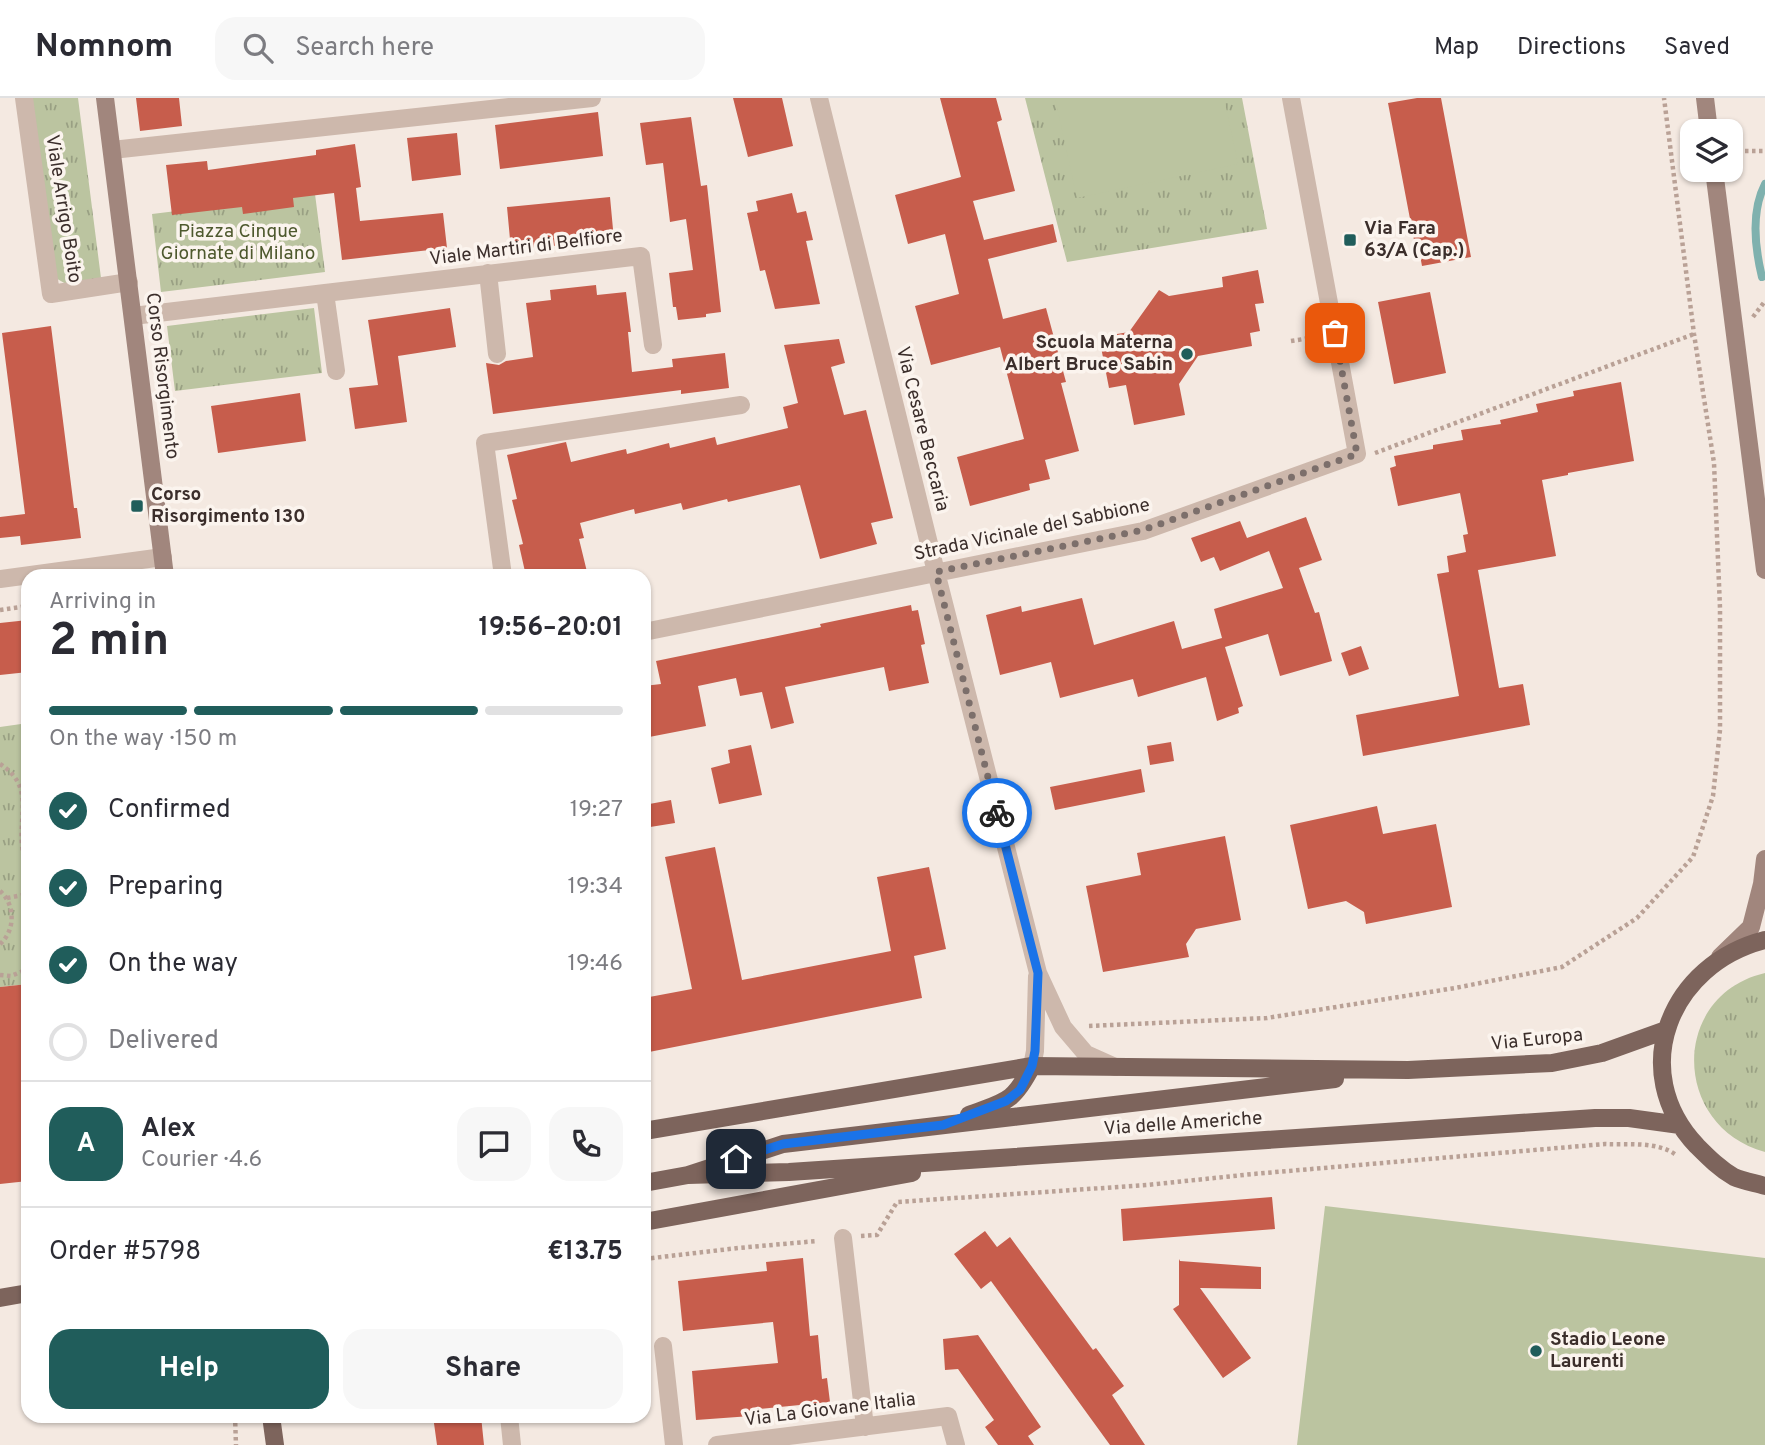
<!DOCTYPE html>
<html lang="en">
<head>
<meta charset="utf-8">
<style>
	:root { --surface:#fff; --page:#f7f7f7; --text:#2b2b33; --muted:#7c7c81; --line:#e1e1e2; --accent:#205d5b }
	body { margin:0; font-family:Overpass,sans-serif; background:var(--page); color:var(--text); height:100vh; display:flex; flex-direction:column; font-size:26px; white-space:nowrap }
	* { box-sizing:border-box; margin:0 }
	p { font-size:23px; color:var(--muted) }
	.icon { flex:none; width:38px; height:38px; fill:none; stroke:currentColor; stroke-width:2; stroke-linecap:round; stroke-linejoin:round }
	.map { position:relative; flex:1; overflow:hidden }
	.side { position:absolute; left:21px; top:471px; width:630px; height:854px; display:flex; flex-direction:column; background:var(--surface); border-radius:21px; box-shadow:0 2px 5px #0004 }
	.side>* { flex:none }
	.tools { position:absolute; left:1680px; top:21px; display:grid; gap:14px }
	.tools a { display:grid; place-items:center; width:63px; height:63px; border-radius:14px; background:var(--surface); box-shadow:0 2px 5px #0004; font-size:35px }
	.pin { position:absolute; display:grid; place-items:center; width:60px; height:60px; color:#fff; margin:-30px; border-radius:14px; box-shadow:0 4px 10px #0006 }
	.courier { position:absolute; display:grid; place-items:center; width:70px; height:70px; margin:-35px; border:5px solid #1a73e8; border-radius:50%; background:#fff; color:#222; box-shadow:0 2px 9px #0007 }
	.head em { font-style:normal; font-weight:700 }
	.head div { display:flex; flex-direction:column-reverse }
	.head { display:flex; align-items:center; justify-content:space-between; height:119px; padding:0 28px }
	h1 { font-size:46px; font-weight:700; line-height:52px }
	.bar { display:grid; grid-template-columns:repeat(4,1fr); gap:10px 7px; align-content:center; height:84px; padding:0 28px }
	.bar i { height:9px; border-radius:5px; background:var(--line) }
	.bar .on { background:var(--accent) }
	.bar p { grid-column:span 4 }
	.line { display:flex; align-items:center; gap:18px; padding:0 28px; border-top:2px solid var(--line) }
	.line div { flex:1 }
	.round { display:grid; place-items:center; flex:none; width:74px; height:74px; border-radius:21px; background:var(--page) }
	ol { padding:0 28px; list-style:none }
	li { display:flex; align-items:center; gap:21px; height:77px }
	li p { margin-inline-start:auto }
	li .icon { padding:7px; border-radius:50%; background:var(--accent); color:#fff; stroke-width:4 }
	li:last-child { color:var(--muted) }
	li i { width:38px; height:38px; border:4px solid var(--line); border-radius:50% }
	.button { display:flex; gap:14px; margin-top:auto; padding:14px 28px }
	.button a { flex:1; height:80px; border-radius:21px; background:var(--accent); color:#fff; font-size:28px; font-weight:700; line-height:80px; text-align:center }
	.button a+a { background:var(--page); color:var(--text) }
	header { display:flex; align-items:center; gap:42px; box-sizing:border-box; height:98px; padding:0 35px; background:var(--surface); border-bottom:2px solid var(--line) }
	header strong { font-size:33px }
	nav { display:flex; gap:38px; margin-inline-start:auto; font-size:24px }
	.search { width:490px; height:63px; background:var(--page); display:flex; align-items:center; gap:18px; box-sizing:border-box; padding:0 24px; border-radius:21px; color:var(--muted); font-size:26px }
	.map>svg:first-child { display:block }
</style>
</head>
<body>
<header>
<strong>Nomnom</strong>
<div class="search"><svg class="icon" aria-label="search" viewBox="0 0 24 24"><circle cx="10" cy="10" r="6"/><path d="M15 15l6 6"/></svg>Search here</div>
<nav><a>Map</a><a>Directions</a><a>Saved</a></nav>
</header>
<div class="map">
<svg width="1765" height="1347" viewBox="0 0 1765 1347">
	<defs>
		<pattern id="grass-tufts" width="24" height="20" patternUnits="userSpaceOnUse" patternTransform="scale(1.75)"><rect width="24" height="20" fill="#bbc4a0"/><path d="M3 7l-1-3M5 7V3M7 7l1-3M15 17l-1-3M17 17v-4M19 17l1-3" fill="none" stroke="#99a083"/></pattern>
	</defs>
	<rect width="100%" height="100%" fill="#f4e9e1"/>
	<path fill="url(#grass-tufts)" d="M31,0H78L101,180L66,186L54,179Z
		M1025,0H1242L1267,131L1067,164Z
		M315,96L325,174L161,194L152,116Z
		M314,210L322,275L175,293L167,228Z
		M28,625V886L0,889V629Z
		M1765,875V1054C1671,1028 1670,897 1765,875Z"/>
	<path fill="#bbc4a0" d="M1055,0H1224L1238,66L1077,100Z
		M1325,1108L1765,1160V1347H1297Z"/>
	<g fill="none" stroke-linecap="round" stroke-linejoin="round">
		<path stroke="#7fb1ae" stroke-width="8" d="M1762,179C1755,150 1751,113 1765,86"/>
	</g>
	<path fill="#c75d4c" d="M136,0H179L182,28L140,33Z
		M733,0H782L793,48L748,59Z
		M940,0H996L1002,22L997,24L1015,93L973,103L984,142L1053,126L1057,144L988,161L1003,221L1046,210L1066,284L1061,285L1079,353L1045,362L1050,381L1029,386L1030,392L970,408L957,359L1024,341L1000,249L931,267L915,208L959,196L945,136L908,146L895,97L961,79Z
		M1417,0H1441L1471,159L1422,168L1417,141L1414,142L1388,5Z
		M598,14L603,58L500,71L495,27Z
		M691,19L701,88L707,87L721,214L706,216V219L678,222L676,209H673L669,175L693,172L686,121L670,124L663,65L646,67L640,25Z
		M457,35L461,77L412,83L407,40Z
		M355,46L361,89L356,90L360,123L443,115L447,150L342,162L334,95L293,100L294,109L243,116L242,109L172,117L166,67L207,63L208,72L316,57V52Z
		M792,95L797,115L806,113L813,142L806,143L820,206L775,211L765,172L760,173L747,115L758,113L756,103Z
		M610,99L614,142L511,152L507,109Z
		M1258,172L1264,205L1255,206L1260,233L1250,235L1252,248L1198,258L1179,286L1185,317L1134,327L1126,287L1109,290L1099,239L1129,234L1159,192L1169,198L1223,189L1222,179Z
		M596,187L597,197L626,194L631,234H628L632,274L673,269L672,261L725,255L729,290L681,296V292L493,316L486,265L499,267L506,263L533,259L526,205L551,202L550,192Z
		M1430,194L1446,275L1394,286L1378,204Z
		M450,210L456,249L398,258L407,324L355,331L349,290L378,287L368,222Z
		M51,228L74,410H77L81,440L21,447L20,438L0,440V419L25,416L2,235Z
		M839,241L845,265L831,269L844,317L866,312L893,420L871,425L877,446L820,461L800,387L728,404L727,401L683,412L681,405L635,416L634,411L580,425L584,440L579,441L588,478H526L519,447L523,446L512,402L517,401L507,357L566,344L571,364L626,351L627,356L669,345L670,350L715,339L717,347L788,330L783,309L798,305L784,247Z
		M1621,284L1634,363L1568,375V377L1542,382L1556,458L1478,472L1499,590L1523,586L1530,627L1363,658L1356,617L1459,598L1437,476L1449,474L1447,458L1466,454L1463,437L1468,436L1460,395L1398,408L1390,370L1396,368L1394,358L1433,351V347L1463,342L1461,332L1501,326L1500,322L1538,314L1536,306L1574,298L1573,293Z
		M300,295L306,343L218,355L211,308Z
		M1306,419L1322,462L1299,470L1315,515L1319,514L1332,563L1280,578L1268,536L1225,549L1243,608L1238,610L1239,615L1217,623L1206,579L1138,599L1133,581L1060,600L1051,564L1000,577L986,517L1021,508L1022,514L1082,500L1094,547L1174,523L1182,551L1222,540L1214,511L1283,490L1269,453L1220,473L1214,459L1201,464L1191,440L1240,423L1247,440Z
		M911,507L912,513L918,512L925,546L921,547L929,585L889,593L884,569L785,589L794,625L771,631L762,594L740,598L736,580L698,588L706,628L644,640V588L661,586L656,563L821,529L820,526Z
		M28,522V574L0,577V525Z
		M1361,548L1369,571L1349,578L1341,555Z
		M1171,644L1174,663L1150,667L1147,648Z
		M751,647L762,697L719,706L711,670L730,665L728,652Z
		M1141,671L1145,694L1055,712L1050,689Z
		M671,702L675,725L644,730V707Z
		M1377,708L1383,736L1436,726L1452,809L1366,826L1364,814L1346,803L1308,811L1290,727Z
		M1225,738L1241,822L1196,831L1186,846L1189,859L1103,874L1086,788L1141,777L1137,755Z
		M715,749L742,882L891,853L877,779L929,769L946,851L914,858L922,900L644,955V900L692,891L665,759Z
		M28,886V1083L0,1086V889Z
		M1272,1099L1275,1131L1123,1143L1121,1111Z
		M985,1133L997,1149L1010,1139L1093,1252L1096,1250L1124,1288L1112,1297L1145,1347H1110L991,1183L981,1191L954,1156Z
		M803,1160L810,1238L818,1237L822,1281L827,1280L830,1304L750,1312L751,1318L696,1322L692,1273L778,1265L773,1224L683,1233L678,1183L767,1173L766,1164Z
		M1179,1161L1180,1163L1261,1169V1191L1200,1190L1251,1260L1223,1280L1173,1211L1179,1207Z
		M978,1237L1041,1329L1028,1338L1034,1347H998L985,1329L994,1322L958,1271L945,1272L943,1241Z
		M433,1318H481L484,1347H437Z"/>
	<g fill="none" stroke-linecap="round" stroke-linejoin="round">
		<path stroke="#b9a196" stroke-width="4.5" stroke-dasharray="3.5 3.5" stroke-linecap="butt" d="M1731,53H1765
			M1753,219L1765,203
			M1291,243L1310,240
			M1375,355L1694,236
			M0,512L28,508
			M0,666C34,688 19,715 22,747C23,758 26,770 28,781
			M0,793C15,806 16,832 0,846
			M7,800L28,796
			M0,877L11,878L28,871
			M1089,928L1267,920L1455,890L1562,869L1637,820L1693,759L1713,698L1720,632V510L1714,365L1694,236L1664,0
			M861,1138L877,1137L897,1104L1147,1087L1253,1076L1605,1046C1627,1047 1658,1043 1676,1057
			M644,1161L738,1150L817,1143
			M235,1318L236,1347"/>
		<path stroke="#cdb8ac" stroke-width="18" d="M24,0L51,196L129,184
			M819,0L936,474L1038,875L1063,929L1086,956L1115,969
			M112,52L592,0
			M488,175L497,256
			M325,195L641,158L653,247
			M133,218L325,195L336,273
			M503,478L485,345L741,307
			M0,481L163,459
			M644,534L1143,433L1357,356L1291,0
			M1032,968L1035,953L1037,878
			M843,1140L865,1329
			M663,1248L674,1347
			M509,1318L512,1347
			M717,1347L948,1318L956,1347"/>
		<path stroke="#a1867d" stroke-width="18" d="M105,0L165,478
			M1705,0L1709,33
			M1714,72L1765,472
			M1720,859L1751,829L1762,786L1765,761"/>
		<path stroke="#7d645c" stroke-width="18" d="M1765,842C1670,866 1626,973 1697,1048C1709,1060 1720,1071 1734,1079C1743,1083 1755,1085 1765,1088
			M969,1017C1006,1003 1013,1005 1032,968
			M644,1033L1032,968L1408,972L1552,965L1602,955L1666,932
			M688,1077L789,1074L1595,1020H1629L1680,1027
			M644,1085L688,1077L783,1046L1335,981
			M644,1124L912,1075
			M0,1200L28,1195
			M271,1318L275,1347"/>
	</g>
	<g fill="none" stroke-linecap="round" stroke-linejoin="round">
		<path stroke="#7c6f6b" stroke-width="7" stroke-dasharray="0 12.6" d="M997,715L936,474L1143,432L1357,356L1335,235"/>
		<path stroke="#1a73e8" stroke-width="9" d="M736,1061L783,1046L943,1027L1006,1003L1020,992L1032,968L1035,953L1038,875L997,715"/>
	</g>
	<g fill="#205d5b" stroke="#fbf4ee" stroke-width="2.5">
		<rect x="1343" y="135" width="14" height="14" rx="3.5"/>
		<circle cx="1187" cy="256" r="7"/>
		<rect x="130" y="401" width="14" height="14" rx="3.5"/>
		<circle cx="1536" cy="1253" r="7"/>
	</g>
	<g text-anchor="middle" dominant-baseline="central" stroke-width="7" stroke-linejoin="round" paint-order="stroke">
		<g font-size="19" fill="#3b2e2b" stroke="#fbf4ee">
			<text transform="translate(63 111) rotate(81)">Viale Arrigo Boito</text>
			<text transform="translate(526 150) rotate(-7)">Viale Martiri di Belfiore</text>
			<text transform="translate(162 278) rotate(83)">Corso Risorgimento</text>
			<text transform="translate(922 331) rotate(76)">Via Cesare Beccaria</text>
			<text transform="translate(1032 432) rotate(-12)">Strada Vicinale del Sabbione</text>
			<text transform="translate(1537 942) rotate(-6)">Via Europa</text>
			<text transform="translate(1183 1026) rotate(-4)">Via delle Americhe</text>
			<text transform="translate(830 1312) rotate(-7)">Via La Giovane Italia</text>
		</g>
		<g font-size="19" font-weight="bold" fill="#3b2e2b" stroke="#fbf4ee" text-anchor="start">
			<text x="1364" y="131">Via Fara<tspan x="1364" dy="22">63/A (Cap.)</tspan></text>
			<text x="1173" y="245" text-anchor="end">Scuola Materna<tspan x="1173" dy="22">Albert Bruce Sabin</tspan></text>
			<text x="151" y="397">Corso<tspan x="151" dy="22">Risorgimento 130</tspan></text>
			<text x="1550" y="1242">Stadio Leone<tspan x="1550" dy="22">Laurenti</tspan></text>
		</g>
		<g font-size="19" fill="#4e592e" stroke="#fbf4ee">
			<text x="238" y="134">Piazza Cinque<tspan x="238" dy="22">Giornate di Milano</tspan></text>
		</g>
	</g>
</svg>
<div class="tools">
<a><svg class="icon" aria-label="layers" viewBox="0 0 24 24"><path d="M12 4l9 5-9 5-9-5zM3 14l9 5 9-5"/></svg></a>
</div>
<div class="pin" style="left:1335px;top:235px;background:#ea580c"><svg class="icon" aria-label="bag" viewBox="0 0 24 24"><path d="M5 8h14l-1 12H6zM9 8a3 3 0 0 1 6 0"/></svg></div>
<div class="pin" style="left:736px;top:1061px;background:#1f2937"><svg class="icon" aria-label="home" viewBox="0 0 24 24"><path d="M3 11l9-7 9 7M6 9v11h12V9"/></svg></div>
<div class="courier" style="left:997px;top:715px"><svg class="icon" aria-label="bike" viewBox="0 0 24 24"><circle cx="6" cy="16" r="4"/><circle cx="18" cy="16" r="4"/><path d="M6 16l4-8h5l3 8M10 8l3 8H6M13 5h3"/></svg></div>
<section class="side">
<div class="head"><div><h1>2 min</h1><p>Arriving in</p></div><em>19:56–20:01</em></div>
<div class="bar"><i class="on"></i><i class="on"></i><i class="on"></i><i></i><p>On the way · 150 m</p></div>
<ol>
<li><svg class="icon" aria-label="check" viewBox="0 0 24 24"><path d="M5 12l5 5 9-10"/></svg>Confirmed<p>19:27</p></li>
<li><svg class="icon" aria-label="check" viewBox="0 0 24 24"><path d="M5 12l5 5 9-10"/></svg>Preparing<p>19:34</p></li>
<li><svg class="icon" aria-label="check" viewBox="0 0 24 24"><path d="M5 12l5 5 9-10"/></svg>On the way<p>19:46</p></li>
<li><i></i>Delivered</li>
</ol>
<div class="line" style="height:126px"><b class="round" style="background:var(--accent);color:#fff">A</b><div><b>Alex</b><p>Courier · 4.6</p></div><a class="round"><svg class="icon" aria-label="chat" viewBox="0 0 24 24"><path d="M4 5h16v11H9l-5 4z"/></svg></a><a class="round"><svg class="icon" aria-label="phone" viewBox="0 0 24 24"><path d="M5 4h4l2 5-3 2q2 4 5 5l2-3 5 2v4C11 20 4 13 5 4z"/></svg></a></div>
<div class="line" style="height:91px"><div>Order #5798</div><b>€13.75</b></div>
<div class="button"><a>Help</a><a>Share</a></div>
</section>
</div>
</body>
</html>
